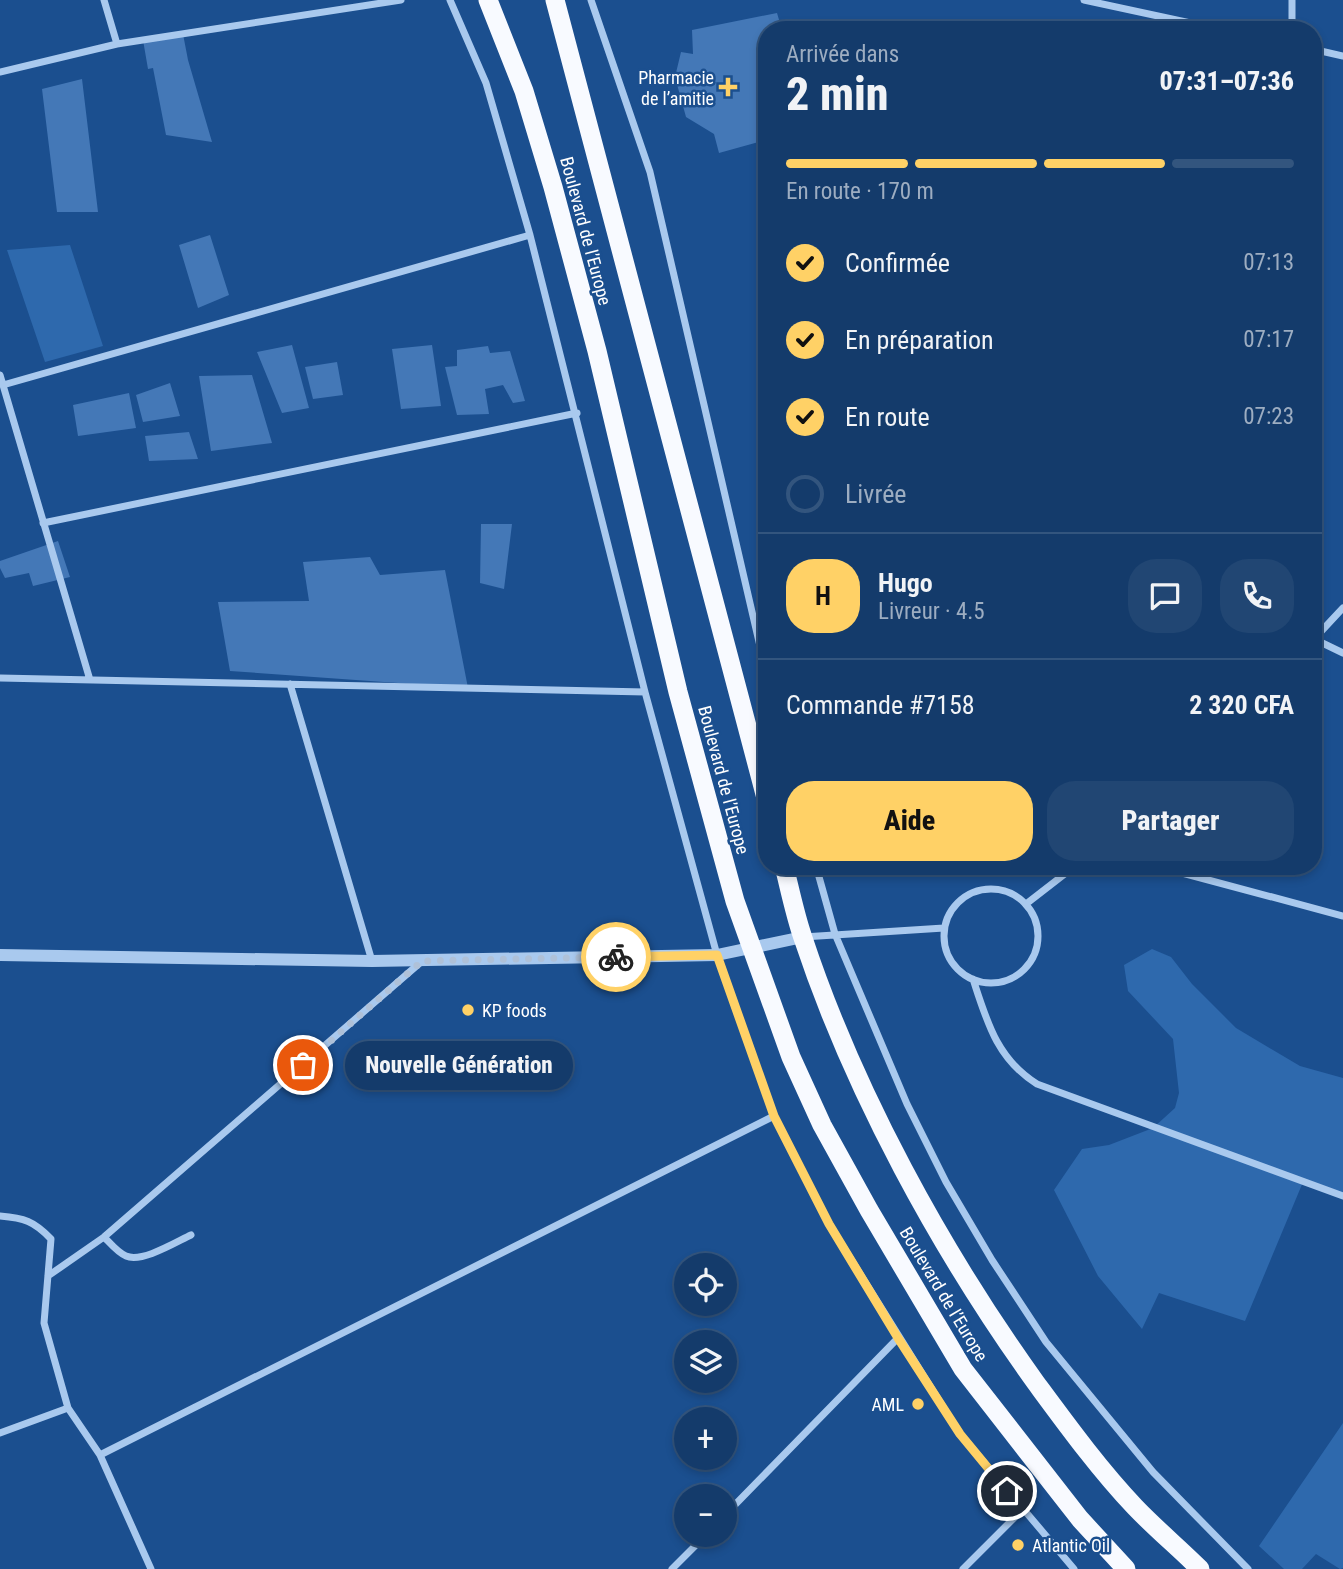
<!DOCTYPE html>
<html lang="fr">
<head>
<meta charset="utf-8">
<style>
	:root { --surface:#143b6b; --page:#214673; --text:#f1f3f6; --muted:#9dadc1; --line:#33557e; --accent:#ffd166 }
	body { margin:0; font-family:"Roboto Condensed",sans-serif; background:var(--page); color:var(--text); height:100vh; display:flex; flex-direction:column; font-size:26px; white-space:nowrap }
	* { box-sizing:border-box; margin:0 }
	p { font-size:23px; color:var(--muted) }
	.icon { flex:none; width:38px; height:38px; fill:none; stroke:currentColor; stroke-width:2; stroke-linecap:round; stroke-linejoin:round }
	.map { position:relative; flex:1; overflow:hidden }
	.drawer { position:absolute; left:758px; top:21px; width:564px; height:854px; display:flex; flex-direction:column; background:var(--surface); border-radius:28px; box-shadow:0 4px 10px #0003,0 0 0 2px var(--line) }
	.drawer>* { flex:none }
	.fabs { position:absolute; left:674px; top:1253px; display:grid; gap:14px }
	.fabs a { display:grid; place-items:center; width:63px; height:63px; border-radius:50%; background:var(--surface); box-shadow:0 4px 10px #0003,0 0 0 2px var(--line); font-size:35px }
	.pin { position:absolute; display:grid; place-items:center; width:60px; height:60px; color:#fff; margin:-30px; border:4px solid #fff; border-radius:50%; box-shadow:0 2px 7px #0007 }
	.courier { position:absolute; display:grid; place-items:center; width:70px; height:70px; margin:-35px; border:5px solid #ffd166; border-radius:50%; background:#fff; color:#222; box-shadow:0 2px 9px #0007 }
	.bubble { position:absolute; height:49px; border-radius:24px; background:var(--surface); box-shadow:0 4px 10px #0003,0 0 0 2px var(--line); font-size:23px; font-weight:800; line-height:49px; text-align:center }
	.summary em { font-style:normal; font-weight:800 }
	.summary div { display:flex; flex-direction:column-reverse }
	.summary { display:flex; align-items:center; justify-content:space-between; height:119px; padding:0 28px }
	h1 { font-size:46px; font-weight:800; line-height:52px }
	.bar { display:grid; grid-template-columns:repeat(4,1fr); gap:10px 7px; align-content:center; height:84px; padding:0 28px }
	.bar i { height:9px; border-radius:5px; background:var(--line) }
	.bar .active { background:var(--accent) }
	.bar p { grid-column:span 4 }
	.line { display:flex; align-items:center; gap:18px; padding:0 28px; border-top:2px solid var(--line) }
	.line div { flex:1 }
	.round { display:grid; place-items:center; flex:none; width:74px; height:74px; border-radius:28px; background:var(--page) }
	ol { padding:0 28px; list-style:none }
	li { display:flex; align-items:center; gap:21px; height:77px }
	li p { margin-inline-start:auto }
	li .icon { padding:7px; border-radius:50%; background:var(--accent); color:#111; stroke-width:4 }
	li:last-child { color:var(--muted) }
	li i { width:38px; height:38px; border:4px solid var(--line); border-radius:50% }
	.cta { display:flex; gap:14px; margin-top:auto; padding:14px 28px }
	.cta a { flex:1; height:80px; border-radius:28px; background:var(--accent); color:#111; font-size:28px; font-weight:800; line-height:80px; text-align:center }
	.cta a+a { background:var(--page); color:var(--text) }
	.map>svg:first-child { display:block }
</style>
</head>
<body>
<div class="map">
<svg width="1343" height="1569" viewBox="0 0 1343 1569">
	<rect width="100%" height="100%" fill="#1b4f8f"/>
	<path fill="#2e69ad" d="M70,245L103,346L45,362L7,250Z
		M1152,949L1171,957L1192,984L1236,1028L1300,1066L1343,1078V1193L1303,1182L1245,1321L1159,1293L1142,1329L1098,1276L1054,1190L1082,1149L1109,1145L1153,1128L1175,1108L1179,1093L1173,1039L1128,991L1124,965Z
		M1343,1423V1568L1340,1569L1316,1554L1302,1569H1284L1259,1546Z"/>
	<path fill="#4478b7" d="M777,13L782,30H766V140L719,153L714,134L686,117L675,77L681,52L693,54L692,30Z
		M183,34L188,60L212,142L166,135L153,68L148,69L143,40Z
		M82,79L98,212H57L42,89Z
		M210,235L229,295L198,308L179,245Z
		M292,345L309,408L282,413L257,352Z
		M432,345L441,406L401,409L392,349Z
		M488,346L490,353L510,351L525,401L513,403L503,385L485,389L489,414L457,415L445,367L457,366V350Z
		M337,362L343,395L313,399L305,367Z
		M252,375L272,443L211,451L199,376Z
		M170,383L180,416L143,422L136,395Z
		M129,393L136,428L78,436L73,405Z
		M189,432L198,459L149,461L145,436Z
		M481,524H512L504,589L480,583Z
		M58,541L70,577L33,586L29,573L5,578L0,568V561Z
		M370,557L380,575L445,570L468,688L230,671L218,602L309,601L303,562Z"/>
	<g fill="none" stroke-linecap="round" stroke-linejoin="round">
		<path stroke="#a9c9ee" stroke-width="7" d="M104,0L117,44
			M450,0L486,83L530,235L645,692L717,955L774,1116L829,1224L960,1434L1074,1569
			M591,0L650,172L766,672
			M1084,0L1223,30
			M1292,30V0
			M1312,49L1343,56
			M0,72L117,44L401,0
			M0,375L90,680
			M3,385L530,235
			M43,523L577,413
			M1312,638L1343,653
			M1314,639L1343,608
			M0,678L645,692
			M290,684L372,961
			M816,866L835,934L907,1104L946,1182L992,1260L1046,1342L1153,1472L1248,1569
			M1156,866L1343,916
			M944 936a47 47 0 1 1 94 0a47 47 0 1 1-94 0Z
			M1026,904L1075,866
			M803,937L944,928
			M973,979C987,1022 997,1059 1037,1084L1343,1196
			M0,1216C24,1218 34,1221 51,1239L44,1323L68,1408L100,1455L151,1569
			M104,1237C110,1243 118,1253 126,1256C142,1263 176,1242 191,1235
			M48,1276L104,1237L421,962
			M0,1433L68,1408
			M100,1455L774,1116
			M724,1516L898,1338
			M672,1569L706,1535
			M963,1569L1022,1510"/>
		<path stroke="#a9c9ee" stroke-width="12" d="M0,955L372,961L717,955L803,937"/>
		<path stroke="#f8faff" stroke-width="19" d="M488,0L524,91L553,187L597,351L678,692L735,901L791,1057L822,1125L869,1210L963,1369L1080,1519L1126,1569
			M555,0L766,798
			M784,866C790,890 795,915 803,938C854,1092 941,1251 1036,1383C1067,1425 1099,1469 1135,1507C1156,1529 1179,1548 1200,1569"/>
	</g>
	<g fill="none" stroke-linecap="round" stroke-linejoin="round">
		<path stroke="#afc1d8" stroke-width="7" stroke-dasharray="0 12.6" d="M303,1065L422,961L616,957"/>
		<path stroke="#ffd166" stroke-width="9" d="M616,957L717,955L774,1116L829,1224L898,1338L960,1434L1007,1491"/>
	</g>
	<g fill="#ffd166" stroke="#1b4f8f" stroke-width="2.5">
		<path d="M724.5 76.5h7v7h7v7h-7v7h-7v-7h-7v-7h7z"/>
		<circle cx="468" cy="1010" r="7"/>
		<circle cx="918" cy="1404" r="7"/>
		<circle cx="1018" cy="1545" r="7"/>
	</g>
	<g text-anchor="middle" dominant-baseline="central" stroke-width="5" stroke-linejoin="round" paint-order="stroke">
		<g font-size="18" fill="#fff" stroke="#1b4f8f" text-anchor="end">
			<text x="714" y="77">Pharmacie<tspan x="714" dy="21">de l’amitie</tspan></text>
			<text x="482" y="1010" text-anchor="start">KP foods</text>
			<text x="904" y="1404">AML</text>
			<text x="1032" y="1545" text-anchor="start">Atlantic Oil</text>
		</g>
		<g font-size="18" fill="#fff" stroke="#1b4f8f">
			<text transform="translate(586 231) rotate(75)">Boulevard de l’Europe</text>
			<text transform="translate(724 780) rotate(75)">Boulevard de l’Europe</text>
			<text transform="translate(944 1294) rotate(59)">Boulevard de l’Europe</text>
		</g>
	</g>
</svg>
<div class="fabs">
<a><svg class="icon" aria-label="locate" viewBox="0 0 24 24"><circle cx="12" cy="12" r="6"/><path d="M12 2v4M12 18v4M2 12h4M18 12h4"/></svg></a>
<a><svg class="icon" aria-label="layers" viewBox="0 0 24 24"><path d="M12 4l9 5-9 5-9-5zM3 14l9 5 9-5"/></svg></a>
<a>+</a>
<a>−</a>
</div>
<div class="pin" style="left:303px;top:1065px;background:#ea580c"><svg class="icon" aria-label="bag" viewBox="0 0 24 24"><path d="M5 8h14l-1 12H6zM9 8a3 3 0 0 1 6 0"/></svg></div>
<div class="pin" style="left:1007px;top:1491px;background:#1f2937"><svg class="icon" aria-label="home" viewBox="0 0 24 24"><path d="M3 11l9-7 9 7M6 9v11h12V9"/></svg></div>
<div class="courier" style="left:616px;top:957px"><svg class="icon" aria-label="bike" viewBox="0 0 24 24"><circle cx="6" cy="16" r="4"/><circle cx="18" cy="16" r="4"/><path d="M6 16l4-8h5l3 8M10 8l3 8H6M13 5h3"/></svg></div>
<div class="bubble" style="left:345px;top:1041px;width:228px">Nouvelle Génération</div>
<section class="drawer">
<div class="summary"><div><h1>2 min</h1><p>Arrivée dans</p></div><em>07:31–07:36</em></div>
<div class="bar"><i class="active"></i><i class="active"></i><i class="active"></i><i></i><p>En route · 170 m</p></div>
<ol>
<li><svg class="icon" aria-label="check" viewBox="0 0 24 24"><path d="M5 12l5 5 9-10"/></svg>Confirmée<p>07:13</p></li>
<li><svg class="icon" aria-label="check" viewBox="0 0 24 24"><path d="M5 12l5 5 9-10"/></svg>En préparation<p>07:17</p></li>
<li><svg class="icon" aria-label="check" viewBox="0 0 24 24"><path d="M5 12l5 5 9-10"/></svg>En route<p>07:23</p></li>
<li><i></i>Livrée</li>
</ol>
<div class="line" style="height:126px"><b class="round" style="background:var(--accent);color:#111">H</b><div><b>Hugo</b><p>Livreur · 4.5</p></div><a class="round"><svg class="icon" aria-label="chat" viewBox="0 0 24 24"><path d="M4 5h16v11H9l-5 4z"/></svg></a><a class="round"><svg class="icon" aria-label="phone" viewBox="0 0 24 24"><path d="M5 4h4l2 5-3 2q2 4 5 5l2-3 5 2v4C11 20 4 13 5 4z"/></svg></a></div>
<div class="line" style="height:91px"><div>Commande #7158</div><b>2 320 CFA</b></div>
<div class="cta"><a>Aide</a><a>Partager</a></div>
</section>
</div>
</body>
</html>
